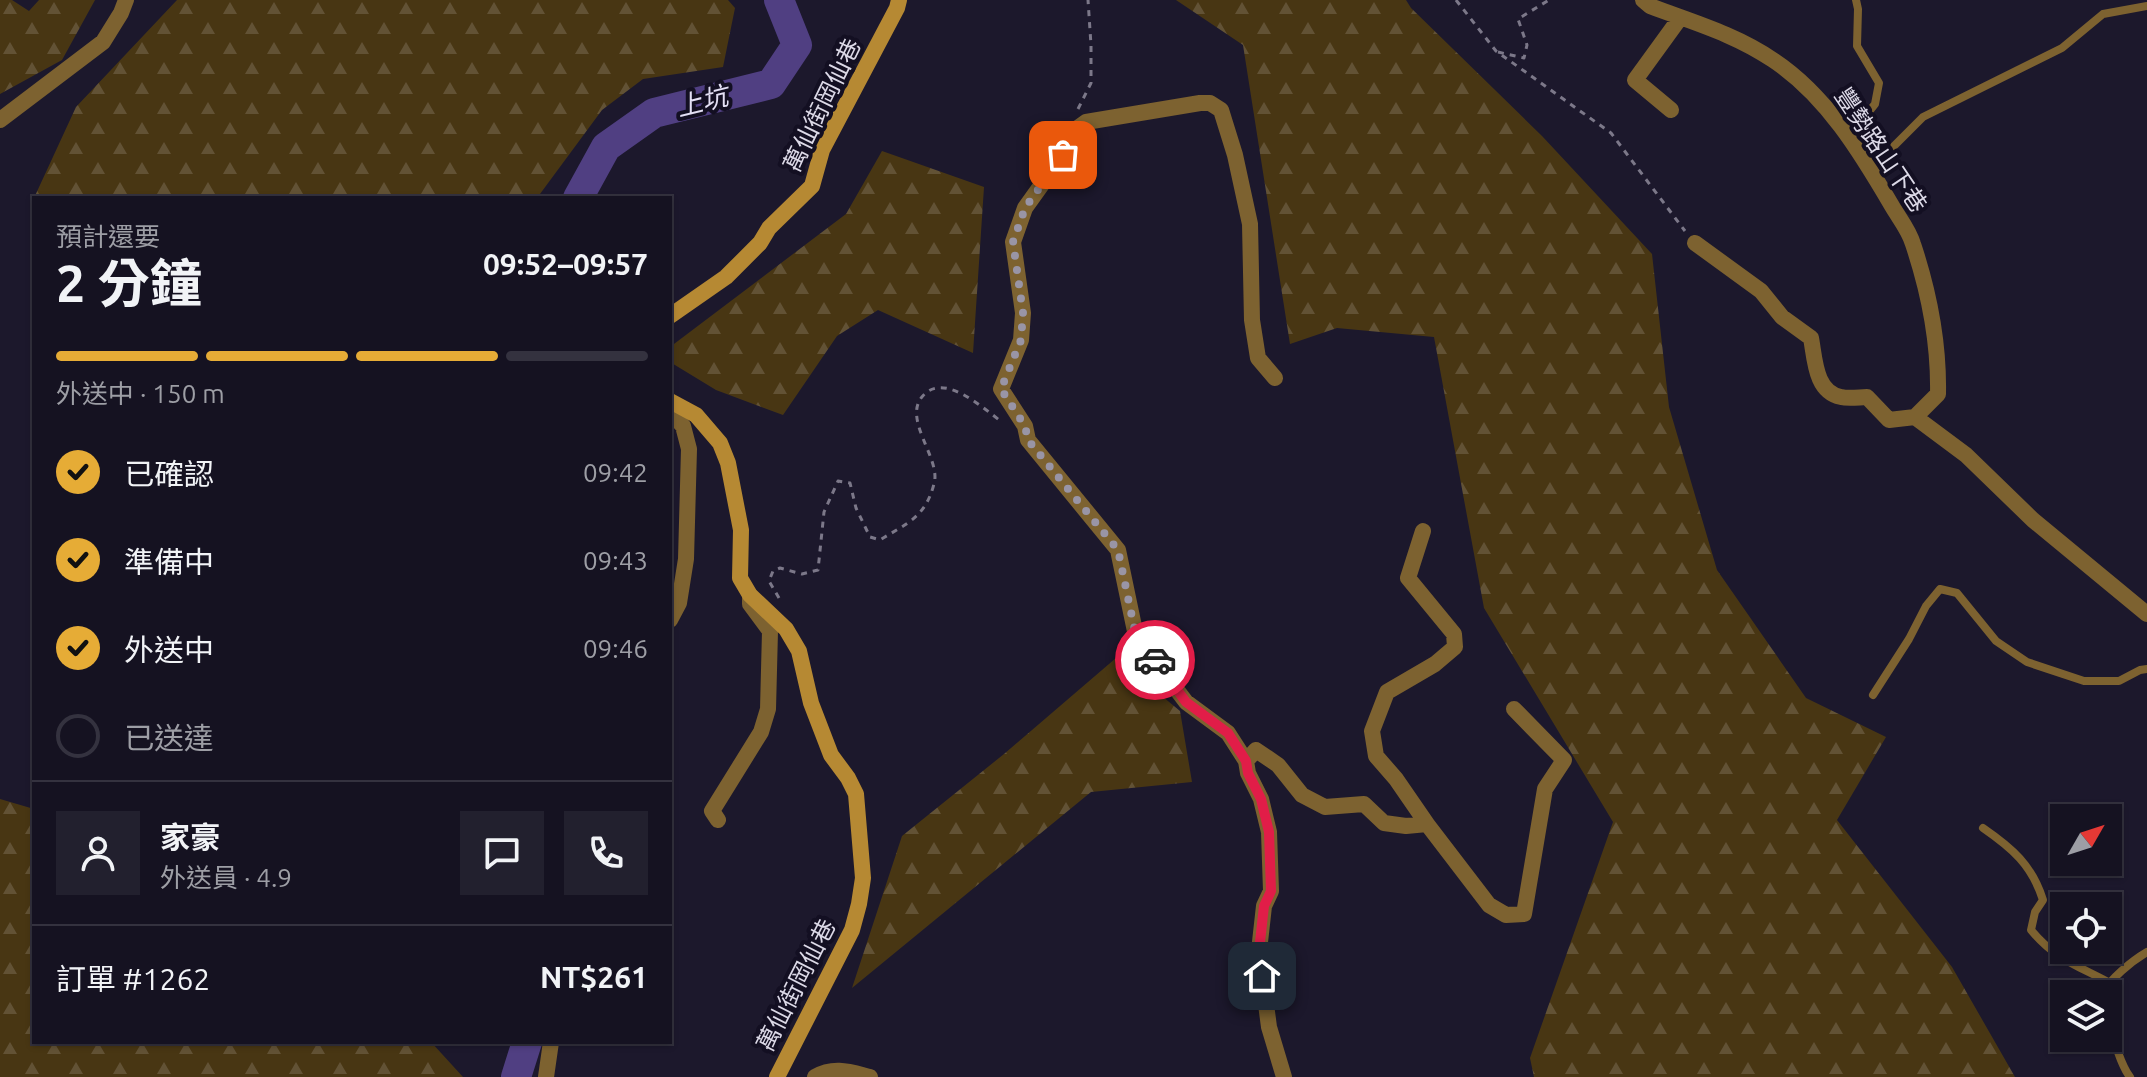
<!DOCTYPE html>
<html lang="zh-TW">
<head>
<meta charset="utf-8">
<style>
	:root { --surface:#151221; --page:#22202e; --text:#f1f3f6; --muted:#9d9ea5; --line:#34323f; --accent:#e6ac36 }
	body { margin:0; font-family:Ubuntu,"Noto Sans TC",sans-serif; background:var(--page); color:var(--text); height:100vh; display:flex; flex-direction:column; font-size:30px; white-space:nowrap }
	* { box-sizing:border-box; margin:0 }
	p { font-size:26px; color:var(--muted) }
	.icon { flex:none; width:44px; height:44px; fill:none; stroke:currentColor; stroke-width:2; stroke-linecap:round; stroke-linejoin:round }
	.map { position:relative; flex:1; overflow:hidden }
	.sheet { position:absolute; left:32px; top:196px; width:640px; height:848px; display:flex; flex-direction:column; background:var(--surface); border-radius:0px; box-shadow:0 2px 6px #0004,0 0 0 2px var(--line) }
	.sheet>* { flex:none }
	.needle { width:52px; rotate:51deg }
	.fabs { position:absolute; left:2050px; top:804px; display:grid; gap:16px }
	.fabs a { display:grid; place-items:center; width:72px; height:72px; border-radius:0px; background:var(--surface); box-shadow:0 2px 6px #0004,0 0 0 2px var(--line); font-size:40px }
	.pin { position:absolute; display:grid; place-items:center; width:68px; height:68px; color:#fff; margin:-34px; border-radius:16px; box-shadow:0 4px 12px #0006 }
	.courier { position:absolute; display:grid; place-items:center; width:80px; height:80px; margin:-40px; border:6px solid #e11d48; border-radius:50%; background:#fff; color:#222; box-shadow:0 2px 10px #0007 }
	.head em { font-style:normal; font-weight:700 }
	.head div { display:flex; flex-direction:column-reverse }
	.head { display:flex; align-items:center; justify-content:space-between; height:136px; padding:0 24px }
	h1 { font-size:52px; font-weight:700; line-height:60px }
	.bar { display:grid; grid-template-columns:repeat(4,1fr); gap:12px 8px; align-content:center; height:96px; padding:0 24px }
	.bar i { height:10px; border-radius:6px; background:var(--line) }
	.bar .on { background:var(--accent) }
	.bar p { grid-column:span 4 }
	.line { display:flex; align-items:center; gap:20px; padding:0 24px; border-top:2px solid var(--line) }
	.line div { flex:1 }
	.round { display:grid; place-items:center; flex:none; width:84px; height:84px; border-radius:0px; background:var(--page) }
	ol { padding:0 24px; list-style:none }
	li { display:flex; align-items:center; gap:24px; height:88px }
	li p { margin-inline-start:auto }
	li .icon { padding:8px; border-radius:50%; background:var(--accent); color:#111; stroke-width:4 }
	li:last-child { color:var(--muted) }
	li i { width:44px; height:44px; border:4px solid var(--line); border-radius:50% }
	.map>svg:first-child { display:block }
</style>
</head>
<body>
<div class="map">
<svg width="2147" height="1077" viewBox="0 0 2147 1077">
	<defs>
		<pattern id="forest-firs" width="22" height="20" patternUnits="userSpaceOnUse" patternTransform="scale(2)"><rect width="22" height="20" fill="#483613"/><path d="M5 1l3.5 6h-7zM16 11l3.5 6h-7z" fill="#625235"/></pattern>
	</defs>
	<rect width="100%" height="100%" fill="#1c182c"/>
	<path fill="url(#forest-firs)" d="M0,0H12L29,11L39,0H95L62,60L0,94Z
		M177,0H728L735,8L723,67L643,79L602,110L537,198H34L76,107Z
		M1176,0H1406L1411,8L1542,136L1652,254L1669,407L1717,570L1806,698L1886,737L1837,820L1952,967L2015,1077H1534L1530,1058L1613,822L1484,608L1434,337L1337,328L1290,344L1243,45Z
		M882,151L984,187L973,353L878,310L837,336L783,415L716,390L670,362V347L846,214Z
		M1116,658L1180,711L1192,782L1091,792L852,988L902,836L1004,754Z
		M0,799L34,809V1042H431L463,1077H0Z"/>
	<g fill="none" stroke-linecap="round" stroke-linejoin="round">
		<path stroke="#503f82" stroke-width="30" d="M578,198L606,147L654,113L771,84L797,45L779,0
			M516,1077L527,1042"/>
		<path stroke="#7c7889" stroke-width="3" stroke-dasharray="6 6" stroke-linecap="butt" d="M1456,0L1496,51L1611,133L1685,231
			M1498,52L1524,58L1527,45L1518,19L1549,0
			M1078,109L1091,83V45L1088,0
			M779,598L769,581L773,571L780,568L802,574L818,570L824,512L838,481L850,483L856,508L870,537L880,540C907,523 925,518 934,484C942,457 897,415 927,392C949,376 984,409 1002,422"/>
		<path stroke="#7d6230" stroke-width="8" d="M1848,138L1875,104L1879,83L1857,46L1858,9L1856,0
			M1871,169L1923,117L2062,48L2103,14L2147,6
			M1873,695L1909,639L1926,606L1940,589L1957,593L1996,641L2027,662L2084,681H2119L2140,670L2147,669
			M1983,828C2012,848 2032,865 2043,900L2035,912L2031,930C2056,960 2077,965 2110,983
			M2101,994C2112,978 2130,962 2147,952
			M2108,1030C2118,1045 2119,1063 2130,1077"/>
		<path stroke="#7d6230" stroke-width="16" d="M1643,0L1650,6C1692,22 1735,34 1773,60C1826,95 1861,153 1892,206C1899,218 1909,230 1913,244C1929,292 1939,343 1938,394L1915,417L1966,455L2033,520L2147,614
			M1671,110L1635,80L1680,18
			M0,120L103,42L121,13L126,0
			M1695,243L1761,291L1782,317L1811,338C1815,359 1815,392 1841,397C1849,399 1860,397 1867,397L1889,420L1915,417
			M670,412L683,426L689,449L686,559L679,603L670,620
			M1246,761L1228,733L1186,702L1136,636L1118,550L1028,440L1025,426L1001,389L1021,340L1023,313L1013,242L1025,208L1063,155L1072,132L1086,122L1200,103H1210L1221,110L1235,155L1250,224L1252,320L1258,358L1275,378
			M718,820L712,811L761,732L768,709L770,631L750,604V595
			M1427,824L1489,905L1506,915L1524,914L1545,789L1564,760L1514,709
			M546,1077L551,1042
			M815,1077C834,1066 850,1072 870,1077
			M1284,1077L1269,1027L1259,951L1264,906L1271,891L1269,832L1261,799L1248,773L1246,761L1256,750L1278,765L1302,795L1325,807L1364,804L1384,823L1406,826L1427,824L1396,779L1376,756L1372,731L1387,692L1435,664L1455,647L1454,634L1408,578L1423,531"/>
		<path stroke="#b68933" stroke-width="16" d="M670,316L726,277L760,243L769,228L812,186L822,150L897,8L899,0
			M670,401L696,415L720,443L728,463L741,530L740,578L750,595L786,629L799,651L811,703L831,755L848,778L856,794L863,878L859,904L852,930L777,1077"/>
	</g>
	<g fill="none" stroke-linecap="round" stroke-linejoin="round">
		<path stroke="#9995a6" stroke-width="8" stroke-dasharray="0 14.4" d="M1063,155L1025,208L1013,242L1023,313L1021,340L1001,389L1025,426L1028,440L1118,550L1136,636L1155,660"/>
		<path stroke="#e11d48" stroke-width="10" d="M1155,660L1186,702L1228,733L1246,761L1248,773L1261,799L1269,832L1271,891L1264,906L1259,951L1262,976"/>
	</g>
	<g text-anchor="middle" dominant-baseline="central" stroke-width="8" stroke-linejoin="round" paint-order="stroke">
		<g font-size="24" fill="#dcd9e7" stroke="#130f22">
			<text transform="translate(822 105) rotate(-64)">萬仙街岡仙巷</text>
			<text transform="translate(1881 150) rotate(56)">豐勢路山下巷</text>
			<text transform="translate(796 985) rotate(-63)">萬仙街岡仙巷</text>
		</g>
		<g font-size="26" font-style="italic" fill="#e4e0f5" stroke="#130f22">
			<text transform="translate(702 101) rotate(-14)">上坑</text>
		</g>
	</g>
</svg>
<div class="fabs">
<a><svg class="needle" viewBox="-14 -14 28 28"><path d="M0-13l5 13h-10z" fill="#e53935"/><path d="M0 13l5-13h-10z" fill="#9d9ea5"/></svg></a>
<a><svg class="icon" aria-label="locate" viewBox="0 0 24 24"><circle cx="12" cy="12" r="6"/><path d="M12 2v4M12 18v4M2 12h4M18 12h4"/></svg></a>
<a><svg class="icon" aria-label="layers" viewBox="0 0 24 24"><path d="M12 4l9 5-9 5-9-5zM3 14l9 5 9-5"/></svg></a>
</div>
<div class="pin" style="left:1063px;top:155px;background:#ea580c"><svg class="icon" aria-label="bag" viewBox="0 0 24 24"><path d="M5 8h14l-1 12H6zM9 8a3 3 0 0 1 6 0"/></svg></div>
<div class="pin" style="left:1262px;top:976px;background:#1f2937"><svg class="icon" aria-label="home" viewBox="0 0 24 24"><path d="M3 11l9-7 9 7M6 9v11h12V9"/></svg></div>
<div class="courier" style="left:1155px;top:660px"><svg class="icon" aria-label="car" viewBox="0 0 24 24"><path d="M5 17H2v-5l4-1 3-4h7l3 4 3 1v5h-3M9 17h6M6 11h13"/><circle cx="7" cy="17" r="2"/><circle cx="17" cy="17" r="2"/></svg></div>
<section class="sheet">
<div class="head"><div><h1>2 分鐘</h1><p>預計還要</p></div><em>09:52–09:57</em></div>
<div class="bar"><i class="on"></i><i class="on"></i><i class="on"></i><i></i><p>外送中 · 150 m</p></div>
<ol>
<li><svg class="icon" aria-label="check" viewBox="0 0 24 24"><path d="M5 12l5 5 9-10"/></svg>已確認<p>09:42</p></li>
<li><svg class="icon" aria-label="check" viewBox="0 0 24 24"><path d="M5 12l5 5 9-10"/></svg>準備中<p>09:43</p></li>
<li><svg class="icon" aria-label="check" viewBox="0 0 24 24"><path d="M5 12l5 5 9-10"/></svg>外送中<p>09:46</p></li>
<li><i></i>已送達</li>
</ol>
<div class="line" style="height:144px"><a class="round"><svg class="icon" aria-label="person" viewBox="0 0 24 24"><circle cx="12" cy="8" r="4"/><path d="M4 21q1-7 8-7t8 7"/></svg></a><div><b>家豪</b><p>外送員 · 4.9</p></div><a class="round"><svg class="icon" aria-label="chat" viewBox="0 0 24 24"><path d="M4 5h16v11H9l-5 4z"/></svg></a><a class="round"><svg class="icon" aria-label="phone" viewBox="0 0 24 24"><path d="M5 4h4l2 5-3 2q2 4 5 5l2-3 5 2v4C11 20 4 13 5 4z"/></svg></a></div>
<div class="line" style="height:104px"><div>訂單 #1262</div><b>NT$261</b></div>
</section>
</div>
</body>
</html>
